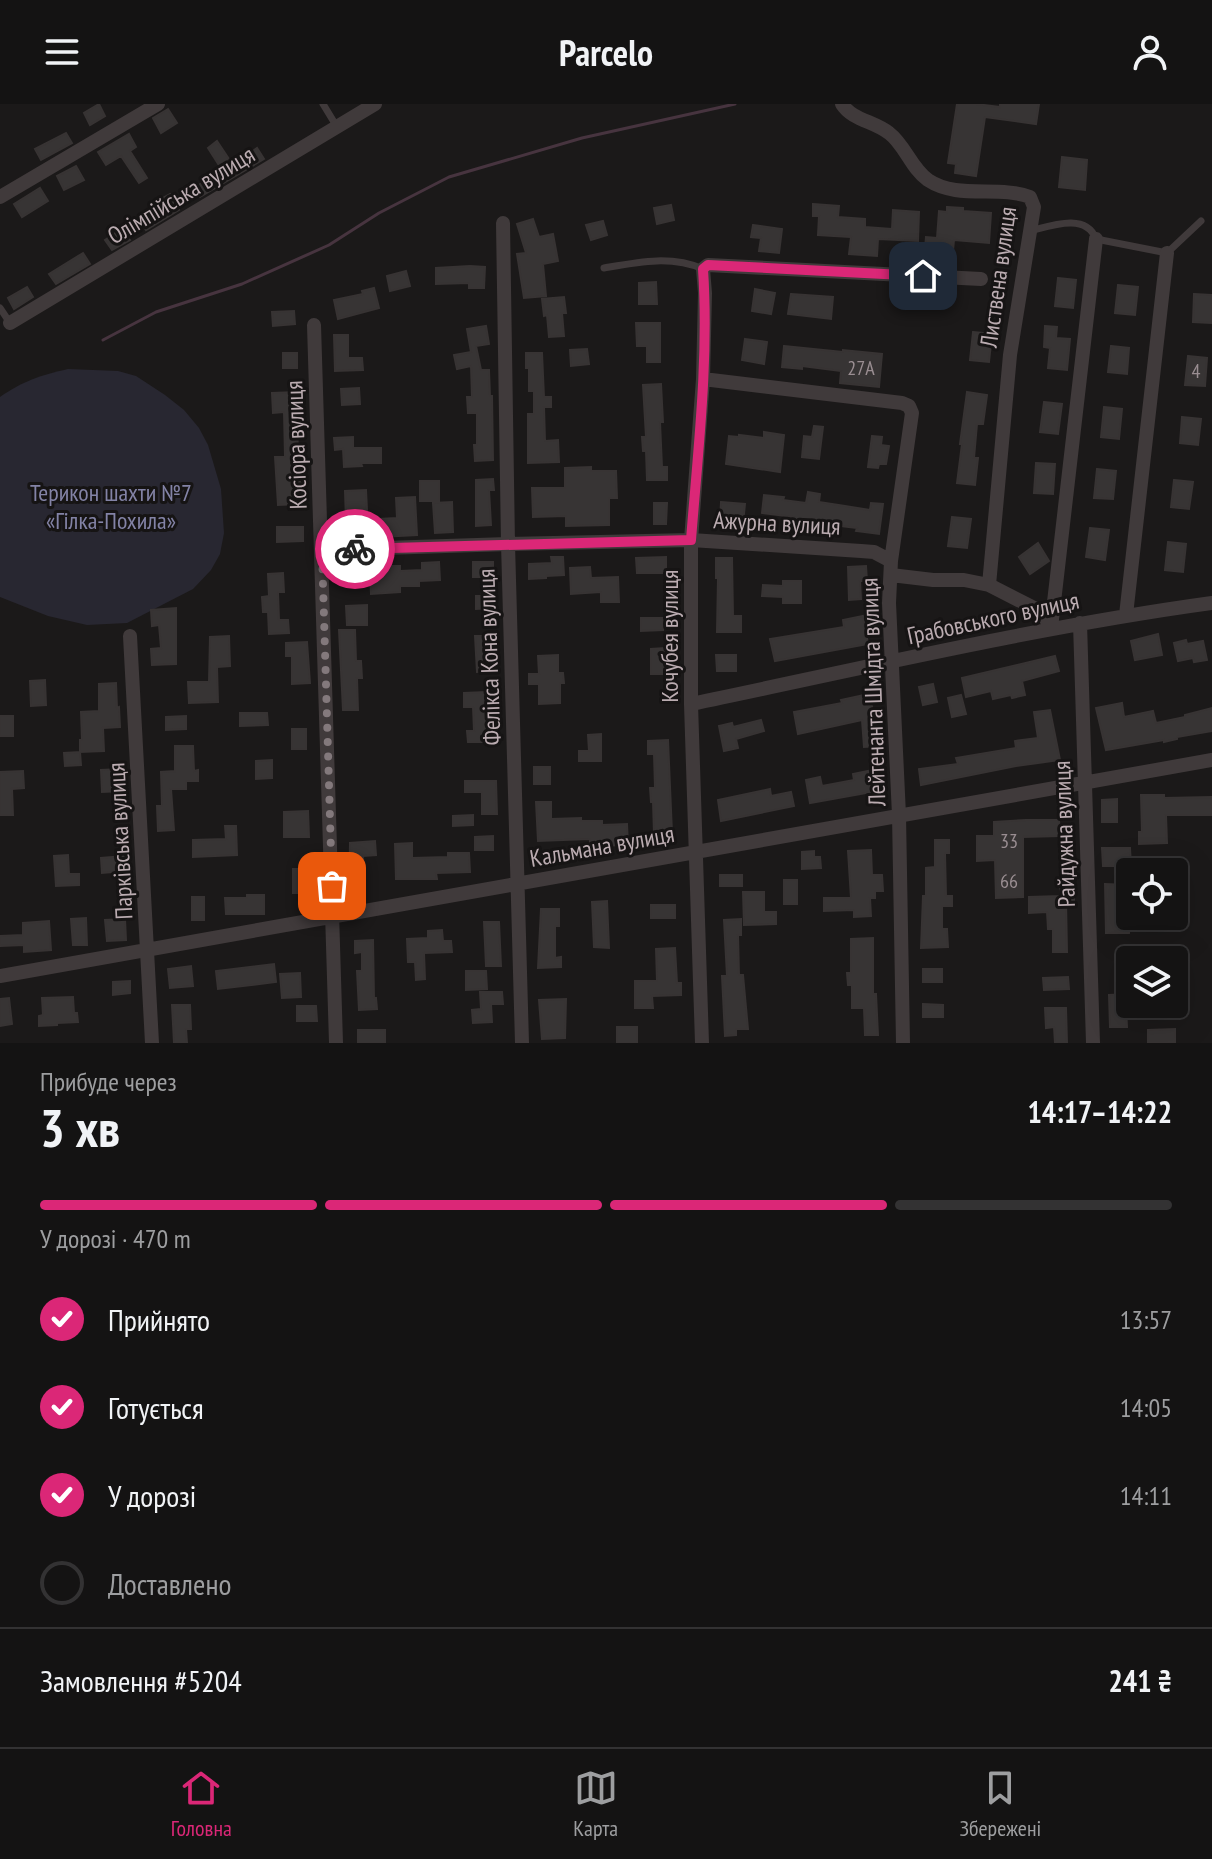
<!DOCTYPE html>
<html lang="uk">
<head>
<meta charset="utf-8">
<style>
	:root { --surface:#141313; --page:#1d1c1c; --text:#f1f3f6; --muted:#9d9ea0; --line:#333233; --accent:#db2777 }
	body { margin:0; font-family:"PT Sans Narrow",sans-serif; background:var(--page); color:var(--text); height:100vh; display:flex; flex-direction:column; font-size:30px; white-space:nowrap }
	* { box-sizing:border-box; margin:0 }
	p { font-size:26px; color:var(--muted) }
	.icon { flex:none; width:44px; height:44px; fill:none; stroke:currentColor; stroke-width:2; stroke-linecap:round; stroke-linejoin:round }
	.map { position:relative; height:939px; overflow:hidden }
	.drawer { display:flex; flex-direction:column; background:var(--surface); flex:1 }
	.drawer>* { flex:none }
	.fabs { position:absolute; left:1116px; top:754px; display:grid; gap:16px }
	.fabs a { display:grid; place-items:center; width:72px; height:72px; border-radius:8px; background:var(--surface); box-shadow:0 8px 32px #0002,0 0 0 2px var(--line); font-size:40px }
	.pin { position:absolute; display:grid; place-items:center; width:68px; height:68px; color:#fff; margin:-34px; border-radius:16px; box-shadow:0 4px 12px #0006 }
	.courier { position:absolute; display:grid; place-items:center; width:80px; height:80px; margin:-40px; border:6px solid #db2777; border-radius:50%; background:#fff; color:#222; box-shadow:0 2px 10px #0007 }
	.overview em { font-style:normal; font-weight:700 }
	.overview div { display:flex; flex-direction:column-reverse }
	.overview { display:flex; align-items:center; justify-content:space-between; height:136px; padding:0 40px }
	h1 { font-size:52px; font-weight:700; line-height:60px }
	.bar { display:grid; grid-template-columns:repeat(4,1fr); gap:12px 8px; align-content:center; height:96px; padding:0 40px }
	.bar i { height:10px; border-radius:6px; background:var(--line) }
	.bar .selected { background:var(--accent) }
	.bar p { grid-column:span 4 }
	.line { display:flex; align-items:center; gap:20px; padding:0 40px; border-top:2px solid var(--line) }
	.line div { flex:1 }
	ol { padding:0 40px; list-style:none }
	li { display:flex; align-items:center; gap:24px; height:88px }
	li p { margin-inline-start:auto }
	li .icon { padding:8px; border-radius:50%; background:var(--accent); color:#fff; stroke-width:4 }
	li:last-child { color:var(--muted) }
	li i { width:44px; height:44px; border:4px solid var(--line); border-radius:50% }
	header { display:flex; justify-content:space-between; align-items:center; height:104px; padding:0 40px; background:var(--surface); font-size:36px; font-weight:700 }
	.tabs { display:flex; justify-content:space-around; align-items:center; height:112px; border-top:2px solid var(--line); background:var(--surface); font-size:22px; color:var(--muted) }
	.tabs a { display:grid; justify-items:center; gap:4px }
	.tabs .selected { color:var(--accent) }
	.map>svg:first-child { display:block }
</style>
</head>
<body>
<header><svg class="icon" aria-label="menu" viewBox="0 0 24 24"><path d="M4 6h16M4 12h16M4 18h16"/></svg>Parcelo<svg class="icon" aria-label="person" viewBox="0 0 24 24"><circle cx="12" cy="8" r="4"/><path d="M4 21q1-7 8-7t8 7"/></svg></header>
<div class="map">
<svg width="1212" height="939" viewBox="0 0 1212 939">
	<rect width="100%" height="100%" fill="#1b1919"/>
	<path fill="#282731" d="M68,265L118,267L136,272L165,291L184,306L199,324L208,341L221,385L224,429L220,450L211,466L193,485L127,519L87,521L48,512L0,493V293C23,277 41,271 68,265Z"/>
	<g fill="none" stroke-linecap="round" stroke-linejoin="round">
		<path stroke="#47343f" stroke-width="3" d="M103,236L156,208L242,180L329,141L379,109L449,73L582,34L735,0"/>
	</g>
	<path fill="#373434" stroke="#373333" stroke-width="2" d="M99,0L105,12L90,21L84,9Z
		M957,0H976L1000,3V0H1039L1036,20L985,13L976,72L955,69L956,60L948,59Z
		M168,5L177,19L161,29L153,14Z
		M66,29L72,39L41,56L35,45Z
		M129,30L136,43L130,47L147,74L139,79L121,52L106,61L98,48Z
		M217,37L233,61L257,44L264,55L200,93L194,84L222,66L208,44Z
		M1062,53L1087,56L1085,86L1059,83Z
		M76,62L84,76L64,86L57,72Z
		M40,84L48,97L22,113L14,100Z
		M170,90L179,106L146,126L140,115L165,102L161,95Z
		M813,100L839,102L838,113L865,115V123L892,125L893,106L919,108L918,137L878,135L877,152L849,150L851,133L818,131L819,112H813Z
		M671,101L674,116L657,120L654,104Z
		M947,103L963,104V107L991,109L989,139L954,136L952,158L924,155L926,133L937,134L939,107L947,108Z
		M533,115L539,133L553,130L558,157L543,160L546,192L524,194L517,150L526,149L517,120Z
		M603,117L607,131L591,136L586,121Z
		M753,121L782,125L779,149L759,147L761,134L751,133Z
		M123,124L130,136L112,146L105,136Z
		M83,149L90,160L56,180L49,170Z
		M470,162L485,163L484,184H469V179L436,180V164Z
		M406,167L410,182L390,187L387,172Z
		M1058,174L1076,176L1073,204L1055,202Z
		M656,178L657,200H639V179Z
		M1118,181L1138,183L1135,211L1115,209Z
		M27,183L33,193L14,205L8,194Z
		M374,184L379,204L338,215L334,196L363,190L362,187Z
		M755,185L775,189L771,210L752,207Z
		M791,190L833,193L831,215L788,210Z
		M1194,190L1212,191V219L1193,218Z
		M564,193L566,209H562L564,232L549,233L547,211L544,212L542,195Z
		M294,207L295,220L273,222L272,208Z
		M636,219H660V258H647V242H637Z
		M486,222L489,240L476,242L481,266H489L490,292H492L493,356L475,357L474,341H477V309H468L467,293H472L471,262L457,265L454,251L471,248L467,225Z
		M1045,222L1057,223L1056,234L1070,235L1067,266L1048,264L1050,244L1044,243Z
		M973,228L992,230L989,258L970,256Z
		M334,231H348V254H362L363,266L335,267Z
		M745,235L767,238L764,260L742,256Z
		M784,242L843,248V246L882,250L879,283L840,279L841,267L802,262V265L782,263Z
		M1111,242L1129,244L1127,270L1108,268Z
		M587,245L589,260L571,262L570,246Z
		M283,249H297V264H283Z
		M526,249H542L544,293H551V303H544L545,337L558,336L559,358L528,359V310H534V287H529V264H526Z
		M1188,252L1207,254L1205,282L1185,281Z
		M661,280L663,318H660L662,363H667V376H647L646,347H643L642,333H646L643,281Z
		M359,284L360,300L342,301L341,285Z
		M297,288L298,368H301V381H300V400L278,401L275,353H285L284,308L273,309L272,289Z
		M967,288L987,291L983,320H977L974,354H978L975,381L957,379L962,340H960Z
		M1044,298L1062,300L1058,330L1040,328Z
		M1104,303L1122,305L1119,335L1101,333Z
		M1182,313L1201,315L1198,341L1180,339Z
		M814,322L823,323L819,355L802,353L804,332L812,333Z
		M764,328L784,331L780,368L726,360L729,332L739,333V331L764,334Z
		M872,332L882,333L881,341L889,342L886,360H879L878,364L868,363Z
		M353,333V344H381V359H361L362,362L344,363L343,345L335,346L334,334Z
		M1036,359L1055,360L1053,390L1034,389Z
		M591,363V367H616L617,394H609V421L566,422V412L533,413L532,384H565V364Z
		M1097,365L1116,367L1113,395L1094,394Z
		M493,375L494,386H489L491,421L476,422V376Z
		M1174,376L1193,378L1189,405L1171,403Z
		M420,377H439V397H420Z
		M366,386L367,406L358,407L359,433H339V418H346L345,387Z
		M808,388L820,390L819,398L845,402L870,406L871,399L883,400L879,430L856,427L857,424L816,419V422L793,420L794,413L762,409L764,391L784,393L783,396L806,399Z
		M415,393L417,431L380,433L379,415L397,414L396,394Z
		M452,398L453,428L435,429L433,399Z
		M721,398L745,400L743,419L720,417Z
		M654,399H667L666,420H654Z
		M952,413L971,415L967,444L948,442Z
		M277,423H303V437L277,438Z
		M1090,424L1109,426L1105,456L1086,453Z
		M1168,438L1186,440L1183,468L1165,466Z
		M1038,439L1049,457L1030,470L1019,453Z
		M551,453H563L564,471L546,472V474L529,475V460L552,459Z
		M666,453V469H637L636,454Z
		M716,454H732L733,512H741V528H717L718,474H716Z
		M439,458L440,476L419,477V482H400V488L371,490L370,468L385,467V462H400V467L422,466V459Z
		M473,458H493V473H473Z
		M866,462L867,477H860L861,495L849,496L848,463Z
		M590,463L591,474L618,473L619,498H601V488L571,490L570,464Z
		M283,469L284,488H278L279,516H288L289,529L269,530L268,508H263L262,493L269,492L268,470Z
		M783,477H801V499H783V493L762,492L763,481L783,482Z
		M476,492H493V504L476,505Z
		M367,501V521H347L346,502Z
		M176,504V560L152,561L151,545L161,544L159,521L152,522L151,506Z
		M863,512L868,540L775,557L770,535L844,523L843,516Z
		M641,514H663V526L641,527Z
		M339,526H355L356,557H361L362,574H357L358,606H343Z
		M1158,530L1162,551L1135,556L1131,537Z
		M229,532L230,562L217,563L218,598L189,599L188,578H209L210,533Z
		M475,532H491L492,567L477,568Z
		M1186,536L1187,540L1203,537L1207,556L1194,558L1193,554L1178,557L1174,539Z
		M307,538L310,579L292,580V552H286V539Z
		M665,544L666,570H651V545Z
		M558,551V569H563L564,579H560V599L539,600V580H529V570H539L538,552Z
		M716,551H736V567H717Z
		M1055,552L1059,567L1022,577L1025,591L1012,594L1011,591L993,595L991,587L966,593L962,574Z
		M45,576L46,601L31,602L30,577Z
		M116,579L117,604L119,603L120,623L103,624L104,647L80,648V636H82L81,608L99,607V580Z
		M933,580L937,598L923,601L919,583Z
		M486,588L487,616H491V638H468L467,627H474L473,603H464V589Z
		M869,590L877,623H879L880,642L864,643L862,616L798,630L794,608L842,599L841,596Z
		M961,591L966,610L952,613L948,594Z
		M1122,599L1124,613L1153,607L1156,619L1185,613V611L1212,604V627L1177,633V635L1164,638V636L1106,646L1096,604Z
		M1050,606L1060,656L1016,662L921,681L919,665L958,660L956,654L1016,644L1015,637L1038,634L1034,608Z
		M240,609H267L268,621L240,622Z
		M0,612H13V632H0Z
		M186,612V625L166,626V613Z
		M761,616L764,627L736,635L738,644L724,647L719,622L732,619L733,623Z
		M292,625H306V645H292Z
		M601,630V657H579V647H589L588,631Z
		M668,636L672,729L654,730L653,698H651L650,684H655L654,650H648V637Z
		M175,642H193L194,667L198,666V677H186V685H171L174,726L158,727L157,702H162L161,668L175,667Z
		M80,648L81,661L65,662L64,649Z
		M272,656V674L256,675V657Z
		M534,663H550V680H534Z
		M121,665L122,687L102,688L101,666Z
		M23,667L24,684L12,685L13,711H0V668Z
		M868,667L872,688L810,699L806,676L820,673L822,682L854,676L853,670Z
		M465,677H496L497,710H482V688H465Z
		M770,685L771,692L791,688L794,702L721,717L718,696Z
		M1141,691H1164V694L1212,693V711H1166L1167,739L1139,740V728H1142Z
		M1117,695V718H1102V696Z
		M536,698H551V715L581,714V717H602V721L627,720L628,741L590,742V735L538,737Z
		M308,707L309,733H284V708Z
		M473,711V721L453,722V712Z
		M1026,716H1059L1060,732L1023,733V793L996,794L995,756L977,757V732H994V718Z
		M225,722H236L237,751L193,753V736L226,735Z
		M493,732V746H475V733Z
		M935,736H949V749H945L946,792H952V802H942V825H947L948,843L921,844L923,792H926V764L935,763Z
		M375,737L376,751L363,752L365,794L349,795L350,739Z
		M412,739V754L448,753V749H469L470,768L436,769L437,775H396L395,740Z
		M1102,744H1130L1131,762H1103Z
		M871,746L872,771H882L883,787H875V794H870L871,812L854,813V806L824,807V794H851L848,747Z
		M814,747V753H820L821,764L802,765V748Z
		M68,751L69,770H79V781L56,782L54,752Z
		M124,752L125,767L102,769L101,754Z
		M293,765H311L312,789H293Z
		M720,771H742V782H720Z
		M784,776H797V800H784Z
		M1060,779H1074V797H1066L1067,848H1053V825H1048L1047,808L1029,809V793L1061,792Z
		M1105,780L1126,781V799H1130L1129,829H1106Z
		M743,788H764V808H776V820L744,821Z
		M247,791H264V810H226L225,794H247Z
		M192,793H204V816H192Z
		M607,797L609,844L594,843L592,798Z
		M651,801H675V814H651Z
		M541,805H559V822H555V854L561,853V863L538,864Z
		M86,814L87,841H73L71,815Z
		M125,815L126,836L107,837L105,816Z
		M741,815V831H738L739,871H743L748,925H736V931L725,932L722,872H727L724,816Z
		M49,817L51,846L24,848V841L0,842V832L23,831V819Z
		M484,818H499L501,862H486Z
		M442,826L443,837H451L452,848L424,849L425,875L416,876L415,858H408L407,835L428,834V827Z
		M873,834V890H876L878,931H865L864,904H852V881H848L847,869H851V835Z
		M373,836L374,894H376L377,905L359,906L357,867H362V848L355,849V837Z
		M1126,843H1145V855L1126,856Z
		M675,844L677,879H681V891L652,892L653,904H635V877H657L656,845Z
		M274,860L276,878L218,885L216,867Z
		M191,862L193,882L170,884L168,865Z
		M923,865H942V878H923Z
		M466,867H486L487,885L466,886Z
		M300,869L301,893L282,894L280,870Z
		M1068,873L1069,885L1044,886L1043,874Z
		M130,877V889L113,891V878Z
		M480,888H502L503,900H491L492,918L473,919L472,906L481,905Z
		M1129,890V903H1126L1127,923H1110L1109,891Z
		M73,893L74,909H77L78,918L57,919V921L39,922V912L43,911L42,894Z
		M9,894L12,920L0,922V895Z
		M566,895L565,934L542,935L539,896Z
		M923,900L943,901V913H923Z
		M172,901H190L191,925H186L187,939H174Z
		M297,902H316L317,917H297Z
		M1045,904H1066L1067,939H1055L1054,923L1046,924Z
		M617,923H637V939H617Z
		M1175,925V939H1148V926Z
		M358,926H385V939H358Z"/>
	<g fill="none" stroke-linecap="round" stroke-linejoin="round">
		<path stroke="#403a3b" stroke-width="7" d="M323,0L337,23
			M1030,127C1050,122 1086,108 1096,135L1167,149L1201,117
			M604,164C638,158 671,151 703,165
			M0,204L10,219"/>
		<path stroke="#403a3b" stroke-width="14" d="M842,0C852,16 874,17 889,29C905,41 911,64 928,76C958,96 998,81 1030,93L1034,103L1010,251L989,481
			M0,93L158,0
			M503,119L508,440L522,939
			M10,219L375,0
			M314,221L336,939
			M703,275L902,299L909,302L912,309L891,457L889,499L899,711L903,939
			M322,446L508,440L691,436L861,447L874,448L891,457
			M891,471L933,476H964L989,481L1042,508L1051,524
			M1126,511L1167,149
			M1080,519L1093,939
			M1051,524L1096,135
			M130,532L152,939
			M691,600C864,564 1037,523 1212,499
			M0,872L1212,656
			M702,939L691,600V436L703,275L705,189L703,165L708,161L981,175"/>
	</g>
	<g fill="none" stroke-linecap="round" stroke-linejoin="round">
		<path stroke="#83797c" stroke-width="8" stroke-dasharray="0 14.4" d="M332,782L322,446L355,445"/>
		<path stroke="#db2777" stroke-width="10" d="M355,445L691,436C698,346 709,255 703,165L708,161L923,172"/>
	</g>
	<g text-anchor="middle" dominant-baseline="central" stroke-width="6" stroke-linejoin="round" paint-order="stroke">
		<g font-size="20" fill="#9a8e92">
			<text x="861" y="264">27А</text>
			<text x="1196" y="267">4</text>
			<text x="1009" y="737">33</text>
			<text x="1009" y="777">66</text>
		</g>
		<g font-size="24" fill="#bbacb1" stroke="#161414">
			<text transform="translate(181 91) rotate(-31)">Олімпійська вулиця</text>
			<text transform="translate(998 173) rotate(-82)">Листвена вулиця</text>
			<text transform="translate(296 341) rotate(-92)">Косіора вулиця</text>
			<text transform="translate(777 419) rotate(3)">Ажурна вулиця</text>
			<text transform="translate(993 514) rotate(-12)">Грабовського вулиця</text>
			<text transform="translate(669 532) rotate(-90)">Кочубея вулиця</text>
			<text transform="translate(489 553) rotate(-92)">Фелікса Кона вулиця</text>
			<text transform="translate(873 588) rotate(-92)">Лейтенанта Шмідта вулиця</text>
			<text transform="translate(1064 730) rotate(-92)">Райдужна вулиця</text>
			<text transform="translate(120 737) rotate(-93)">Парківська вулиця</text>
			<text transform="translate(602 742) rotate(-10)">Кальмана вулиця</text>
		</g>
		<g font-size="24" fill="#8383a6" stroke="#161414">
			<text x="111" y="388">Терикон шахти №7<tspan x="111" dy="28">«Гілка-Похила»</tspan></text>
		</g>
	</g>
</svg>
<div class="fabs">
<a><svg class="icon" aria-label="locate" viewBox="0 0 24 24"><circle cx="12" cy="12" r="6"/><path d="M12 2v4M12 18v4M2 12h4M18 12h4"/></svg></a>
<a><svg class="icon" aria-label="layers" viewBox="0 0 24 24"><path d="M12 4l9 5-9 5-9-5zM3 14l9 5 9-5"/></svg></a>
</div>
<div class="pin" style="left:332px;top:782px;background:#ea580c"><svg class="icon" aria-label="bag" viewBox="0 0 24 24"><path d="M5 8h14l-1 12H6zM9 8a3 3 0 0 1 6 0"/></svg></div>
<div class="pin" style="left:923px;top:172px;background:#1f2937"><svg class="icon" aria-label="home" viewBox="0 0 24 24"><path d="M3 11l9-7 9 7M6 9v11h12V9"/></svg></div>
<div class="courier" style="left:355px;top:445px"><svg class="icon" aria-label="bike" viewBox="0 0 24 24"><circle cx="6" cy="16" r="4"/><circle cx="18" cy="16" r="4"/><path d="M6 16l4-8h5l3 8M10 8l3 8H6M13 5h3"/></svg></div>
</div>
<section class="drawer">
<div class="overview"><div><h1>3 хв</h1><p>Прибуде через</p></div><em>14:17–14:22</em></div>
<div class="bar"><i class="selected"></i><i class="selected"></i><i class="selected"></i><i></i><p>У дорозі · 470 m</p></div>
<ol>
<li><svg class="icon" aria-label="check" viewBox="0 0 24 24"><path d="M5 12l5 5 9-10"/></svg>Прийнято<p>13:57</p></li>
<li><svg class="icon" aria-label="check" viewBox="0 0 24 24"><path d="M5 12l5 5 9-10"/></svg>Готується<p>14:05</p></li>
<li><svg class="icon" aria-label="check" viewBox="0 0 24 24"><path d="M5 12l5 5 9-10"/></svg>У дорозі<p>14:11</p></li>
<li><i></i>Доставлено</li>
</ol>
<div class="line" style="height:104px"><div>Замовлення #5204</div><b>241 ₴</b></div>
</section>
<nav class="tabs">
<a class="selected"><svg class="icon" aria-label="home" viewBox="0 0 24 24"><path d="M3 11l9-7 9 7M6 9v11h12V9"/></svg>Головна</a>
<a><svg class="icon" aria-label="map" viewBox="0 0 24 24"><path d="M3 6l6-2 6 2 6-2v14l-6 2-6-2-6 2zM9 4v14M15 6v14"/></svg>Карта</a>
<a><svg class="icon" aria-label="saved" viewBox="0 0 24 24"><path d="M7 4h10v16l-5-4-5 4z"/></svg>Збережені</a>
</nav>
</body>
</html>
